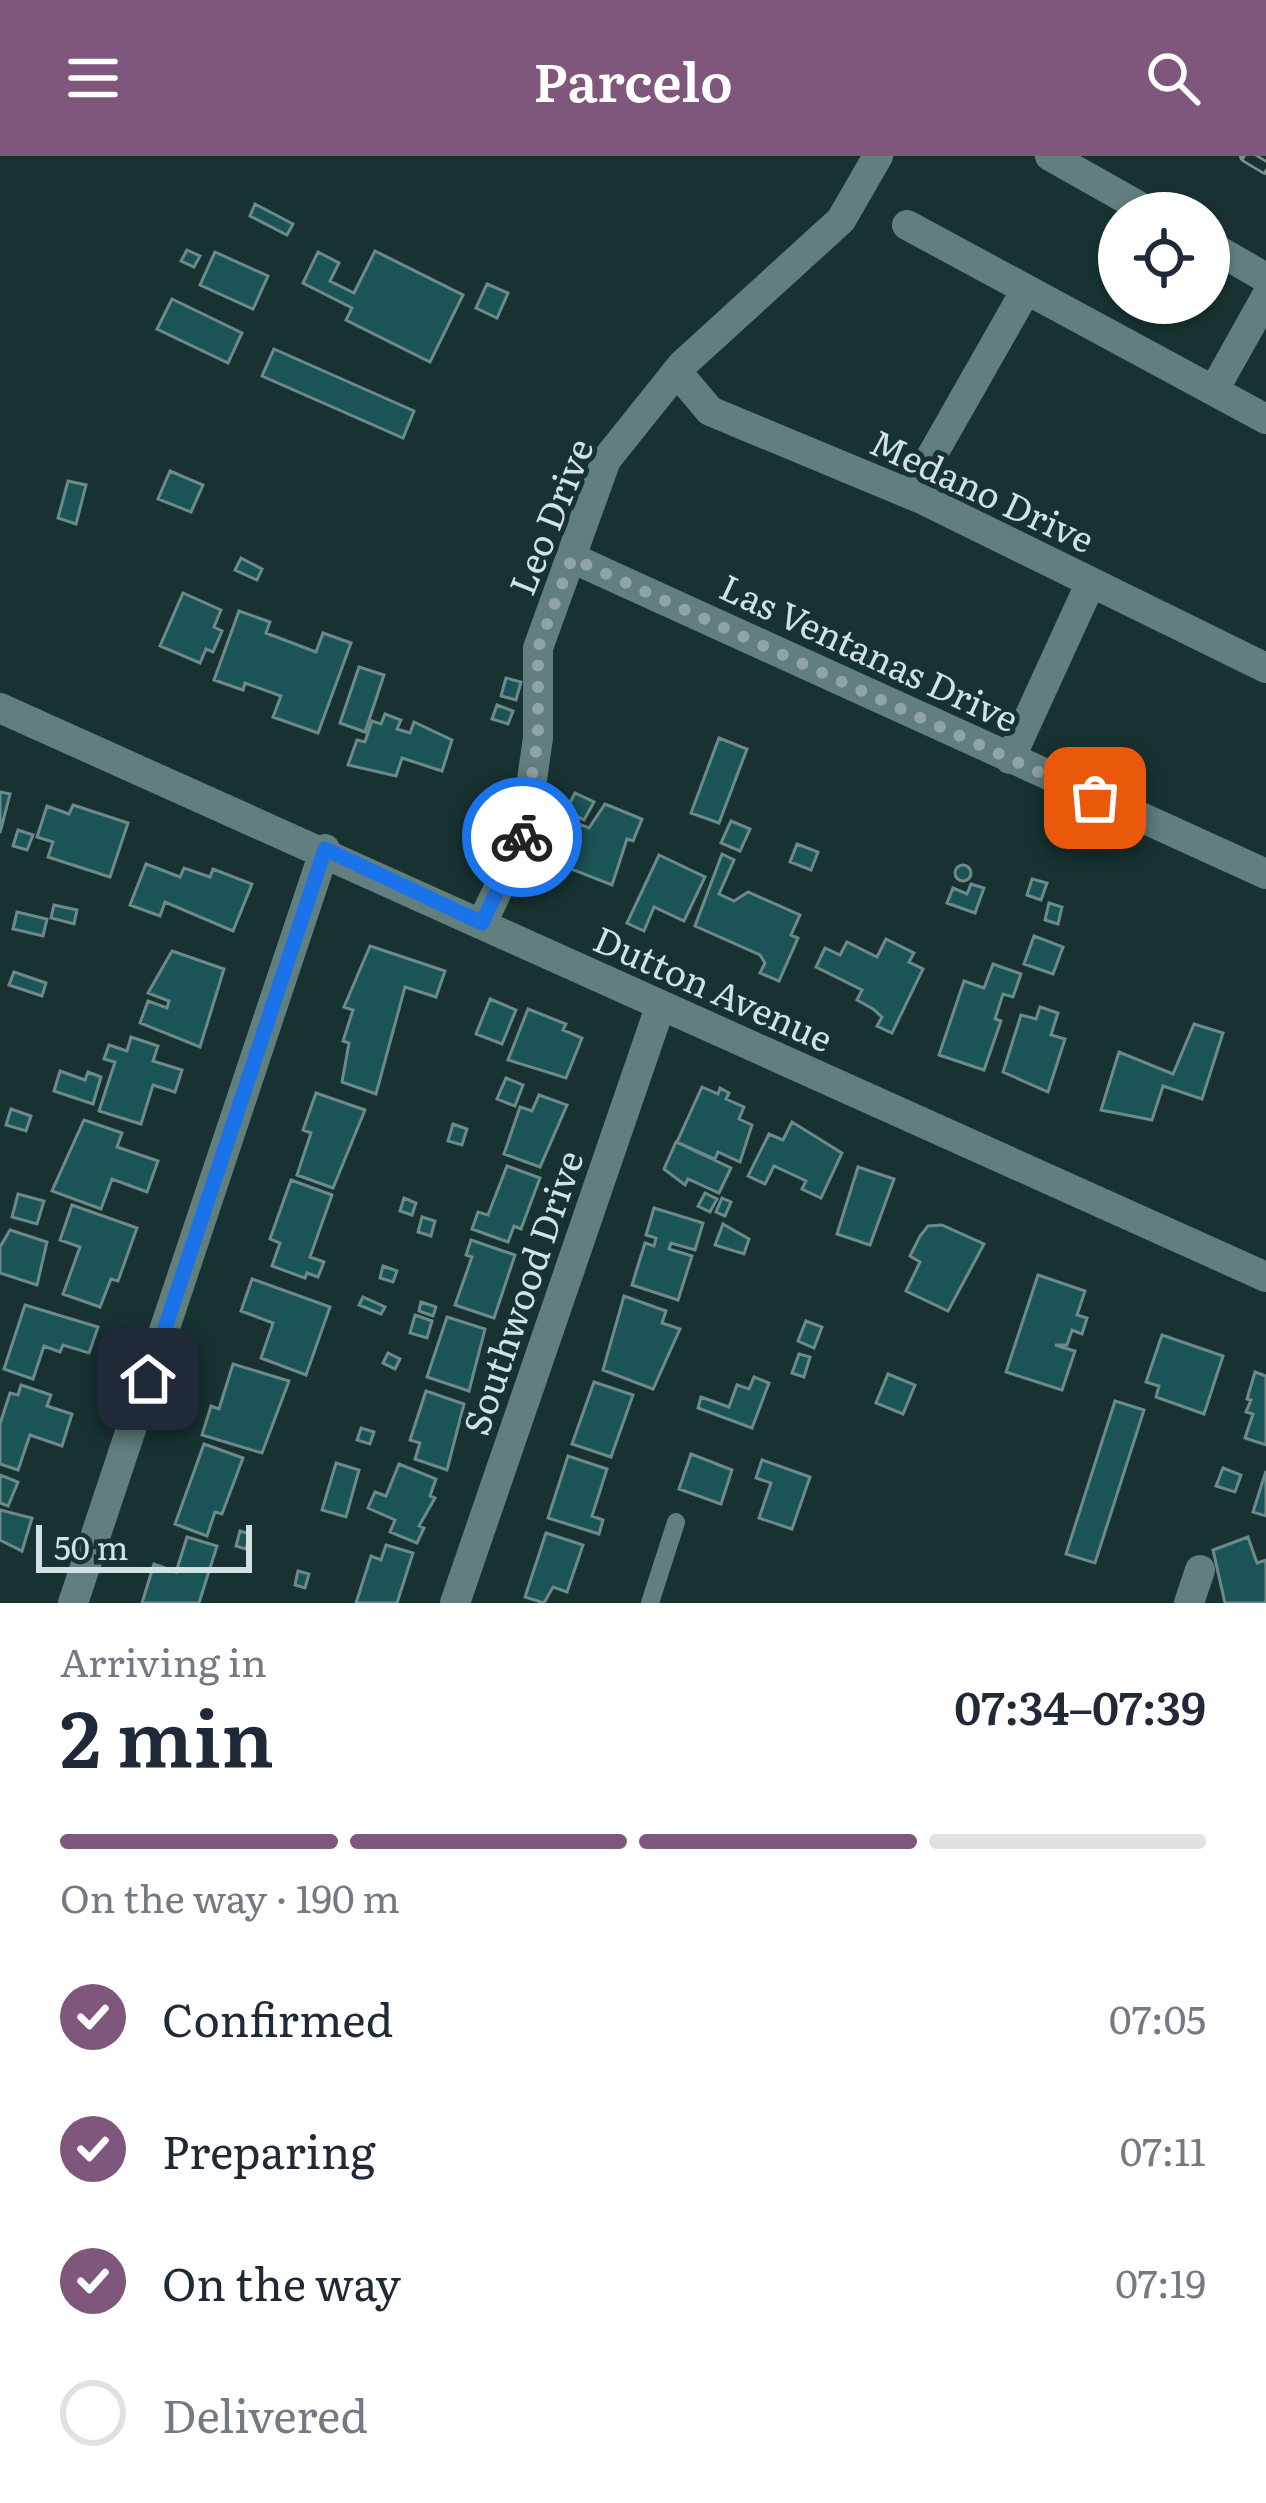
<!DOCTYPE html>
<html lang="en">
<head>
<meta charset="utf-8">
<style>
	:root { --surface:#fff; --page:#f2f2f3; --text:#1f2937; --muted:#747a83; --line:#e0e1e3; --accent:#80577c }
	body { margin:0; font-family:Literata,serif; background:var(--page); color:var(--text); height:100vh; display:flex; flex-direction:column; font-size:45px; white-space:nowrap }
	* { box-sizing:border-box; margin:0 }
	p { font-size:39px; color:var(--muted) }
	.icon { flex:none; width:66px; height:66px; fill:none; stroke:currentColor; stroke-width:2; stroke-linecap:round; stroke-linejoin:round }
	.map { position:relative; height:1447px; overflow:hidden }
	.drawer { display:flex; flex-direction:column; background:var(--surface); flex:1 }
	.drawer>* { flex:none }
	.buttons { position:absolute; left:1098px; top:36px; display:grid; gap:24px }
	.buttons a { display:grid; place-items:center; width:132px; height:132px; border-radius:50%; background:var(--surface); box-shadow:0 3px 9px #0004; font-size:60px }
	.scale { position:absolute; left:36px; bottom:30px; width:216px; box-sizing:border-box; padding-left:12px; border:6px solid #d2e1e2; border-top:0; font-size:33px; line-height:42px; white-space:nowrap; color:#d2e1e2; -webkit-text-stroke:9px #183232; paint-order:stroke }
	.pin { position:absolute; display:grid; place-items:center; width:102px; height:102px; color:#fff; margin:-51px; border-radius:24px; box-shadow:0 6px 18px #0006 }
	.courier { position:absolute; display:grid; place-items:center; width:120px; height:120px; margin:-60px; border:9px solid #1a73e8; border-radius:50%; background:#fff; color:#222; box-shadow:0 3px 15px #0007 }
	.headline em { font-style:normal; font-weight:600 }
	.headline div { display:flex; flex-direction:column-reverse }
	.headline { display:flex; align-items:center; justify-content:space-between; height:204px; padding:0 60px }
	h1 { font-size:78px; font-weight:600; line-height:90px }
	.bar { display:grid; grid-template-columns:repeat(4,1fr); gap:18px 12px; align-content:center; height:144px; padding:0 60px }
	.bar i { height:15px; border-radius:9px; background:var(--line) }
	.bar .current { background:var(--accent) }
	.bar p { grid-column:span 4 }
	ol { padding:0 60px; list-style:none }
	li { display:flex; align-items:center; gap:36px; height:132px }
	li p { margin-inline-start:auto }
	li .icon { padding:12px; border-radius:50%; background:var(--accent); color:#fff; stroke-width:4 }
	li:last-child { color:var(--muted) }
	li i { width:66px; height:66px; border:6px solid var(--line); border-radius:50% }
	header { display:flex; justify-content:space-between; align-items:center; height:156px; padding:0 60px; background:var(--accent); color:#fff; font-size:54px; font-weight:600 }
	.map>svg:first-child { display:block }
</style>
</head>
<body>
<header><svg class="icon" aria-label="menu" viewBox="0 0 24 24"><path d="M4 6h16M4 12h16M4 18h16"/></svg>Parcelo<svg class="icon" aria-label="search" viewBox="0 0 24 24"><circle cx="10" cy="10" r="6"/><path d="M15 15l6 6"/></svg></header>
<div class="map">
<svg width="1266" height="1447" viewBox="0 0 1266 1447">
	<rect width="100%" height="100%" fill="#183232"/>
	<path fill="#1b5456" stroke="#6d8a8a" stroke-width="3" d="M255,48L293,68L287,79L250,60Z
		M187,94L200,100L194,111L181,105Z
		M375,95L463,139L430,206L346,164L352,152L303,127L318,96L339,107L330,125L354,137Z
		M215,96L268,120L253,153L200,129Z
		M487,128L508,137L497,162L476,152Z
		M172,143L242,177L228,207L157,173Z
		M274,193L414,255L403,282L262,220Z
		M170,315L203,329L191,356L158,343Z
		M68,325L86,329L76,368L58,362Z
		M241,402L262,413L257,424L235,414Z
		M183,437L221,454L214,471L222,475L213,496L206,493L200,507L160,490Z
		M239,455L270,466L266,477L316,496L323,477L351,487L318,577L273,561L281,540L245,527L243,534L214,524Z
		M359,511L384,519L365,576L340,567Z
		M506,522L521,526L516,544L501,540Z
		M497,549L513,555L508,568L492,563Z
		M385,558L401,564L397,573L410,577L414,566L452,584L442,615L402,602L396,620L348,609L357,584L365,586L372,565L381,568Z
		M719,582L747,593L719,667L691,657Z
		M0,636L10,638L0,677Z
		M575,637L594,646L584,664L566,654Z
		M605,648L642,663L633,685L627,683L612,729L571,713L575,702L561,697L574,666L589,672Z
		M73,649L128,667L110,721L48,701L53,686L37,681L47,650L69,658Z
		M731,665L750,673L740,695L721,687Z
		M18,674L33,679L27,694L13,690Z
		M797,688L818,696L811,714L790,706Z
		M722,698L734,704L719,738L734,745L748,736L800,759L791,779L798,782L779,825L760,817L765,807L760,799L695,770Z
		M659,699L705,721L684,765L654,751L644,775L627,767Z
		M146,708L180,721L184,712L210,721L213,713L252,728L233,775L165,746L160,760L130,749Z
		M955 717a8 8 0 1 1 16 0a8 8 0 1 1-16 0Z
		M1032,723L1047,727L1041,744L1027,739Z
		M971,728L984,732L975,757L947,747L953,732L967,738Z
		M1049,747L1062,751L1058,768L1045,764Z
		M54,749L77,754L74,768L51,762Z
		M17,756L47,763L43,780L13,773Z
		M1034,780L1063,791L1053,818L1024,808Z
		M886,783L914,797L909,806L923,813L892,877L877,870L882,861L873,853L857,844L862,834L816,811L825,792L840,799L847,786L877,801Z
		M370,790L445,815L436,841L405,831L376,938L342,926L349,887L343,885L353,854L344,851Z
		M172,795L224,813L200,891L140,867L148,845L167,852L169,845L148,837Z
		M993,808L1021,818L1013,841L1003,838L995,863L1001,865L984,914L939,899L964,825L984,832Z
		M14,816L46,827L42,840L9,829Z
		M490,843L516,854L502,888L476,878Z
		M1040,851L1058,857L1051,879L1065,883L1048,936L1003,916L1021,859L1036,863Z
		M528,853L566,868L563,874L582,882L566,922L508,904Z
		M1194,868L1223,877L1202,943L1163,930L1152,964L1101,954L1119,896L1173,918Z
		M131,881L158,890L153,905L182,914L175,936L153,929L141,968L99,955L115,906L104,903L109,889L127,895Z
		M60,915L85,924L88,916L101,921L93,948L54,935Z
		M506,922L523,929L515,950L497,943Z
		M702,931L718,938L720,932L729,937L726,943L744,951L739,963L752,969L740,1006L718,996L715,1003L677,986Z
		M316,937L365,954L333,1032L297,1019L311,977L303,974Z
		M539,939L567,949L540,1011L504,998L520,951L532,955Z
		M11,953L31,960L26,975L6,969Z
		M84,964L122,977L117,991L158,1005L147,1036L112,1023L101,1053L52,1035Z
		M792,966L842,997L821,1042L802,1033L806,1025L774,1010L765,1028L748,1020L769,978L783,984Z
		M453,968L467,973L462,989L448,985Z
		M676,986L731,1012L719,1037L688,1023L685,1029L664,1013Z
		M507,1010L540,1022L521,1073L514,1070L508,1086L472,1073L478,1056L488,1059Z
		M858,1011L894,1023L870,1089L837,1078Z
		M291,1024L332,1039L310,1101L324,1106L318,1121L307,1117L305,1122L272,1110L280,1087L270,1083Z
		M705,1037L717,1043L710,1056L698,1050Z
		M18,1038L44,1045L37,1068L12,1061Z
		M404,1042L416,1047L412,1059L400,1055Z
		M722,1042L731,1046L725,1060L716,1056Z
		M72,1049L137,1072L118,1125L111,1123L100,1151L63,1138L80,1091L60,1084Z
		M654,1052L703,1067L695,1094L671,1087L669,1093L692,1100L678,1144L632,1129L645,1087L654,1090L656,1082L646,1079Z
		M422,1061L435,1065L431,1080L418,1076Z
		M723,1068L749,1083L744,1098L715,1089Z
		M942,1069L984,1088L948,1155L906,1135L920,1106L910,1100L920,1080L928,1070Z
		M10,1074L47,1086L37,1129L0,1117V1091Z
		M471,1084L515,1099L494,1162L455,1149L472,1101L466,1099Z
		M383,1110L397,1115L393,1126L380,1122Z
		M1038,1119L1085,1135L1077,1159L1087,1162L1082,1178L1072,1174L1067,1189H1055L1075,1195L1062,1234L1006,1216Z
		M252,1123L330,1151L306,1219L261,1202L273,1167L241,1155Z
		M624,1140L666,1155L662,1167L680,1173L653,1233L603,1214Z
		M363,1141L385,1151L381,1158L359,1149Z
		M421,1146L436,1151L433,1160L419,1155Z
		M25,1149L98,1171L89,1197L63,1189L60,1196L44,1190L33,1223L4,1213Z
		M415,1159L432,1165L427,1182L410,1177Z
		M447,1161L485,1173L469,1235L427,1221Z
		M806,1165L822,1171L814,1192L798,1185Z
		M1162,1179L1223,1200L1204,1258L1156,1241L1159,1230L1146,1226Z
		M388,1197L400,1203L395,1213L383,1207Z
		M799,1198L810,1201L804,1221L792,1217Z
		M233,1208L289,1225L262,1297L202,1279L211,1250L219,1253Z
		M1255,1216L1266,1220V1289L1245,1282L1253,1258L1246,1256L1251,1244L1247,1243Z
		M888,1218L915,1229L903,1258L876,1247Z
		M754,1221L769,1227L752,1272L698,1252L701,1241L729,1251L737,1229L749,1233Z
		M594,1226L633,1239L611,1301L572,1288Z
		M21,1229L51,1239L47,1250L72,1258L62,1290L30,1279L18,1314L0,1308V1268L10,1237L18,1239Z
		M426,1235L464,1248L447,1314L415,1303L420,1287L410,1284Z
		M1115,1245L1144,1254L1095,1407L1066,1398Z
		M361,1272L374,1276L370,1288L357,1284Z
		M204,1288L243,1302L222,1358L215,1356L207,1380L175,1368Z
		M691,1298L732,1314L721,1348L679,1333Z
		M568,1300L607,1313L592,1360L603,1364L599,1378L548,1362Z
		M762,1304L810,1321L792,1373L759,1362L771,1327L756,1322Z
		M336,1307L359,1314L346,1361L322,1354Z
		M399,1308L436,1323L430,1340L435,1342L419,1370L424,1372L417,1387L390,1376L395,1364L368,1352L375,1336L386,1340Z
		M1223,1312L1241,1319L1235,1336L1216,1330Z
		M1266,1315V1360L1253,1356Z
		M0,1319L18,1326L8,1350L0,1347Z
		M0,1354L32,1362L22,1395L0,1384Z
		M240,1375L250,1378L246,1393L236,1390Z
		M546,1377L583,1389L567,1436L553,1431L544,1447L525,1441Z
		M187,1381L217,1390L199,1447H142L154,1408L176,1416Z
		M1248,1381L1257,1407L1266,1404V1447H1225L1213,1394Z
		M386,1389L413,1397L397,1447H356L371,1400L381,1404Z
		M298,1415L309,1418L305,1432L295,1429Z"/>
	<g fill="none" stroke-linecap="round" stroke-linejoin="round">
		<path stroke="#627e7f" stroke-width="18" d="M650,1447L676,1366"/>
		<path stroke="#627e7f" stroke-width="30" d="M1050,0L1151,57
			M907,69L1266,263
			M1209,89L1266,122
			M677,216L710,255L924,344L1266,512
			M1214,234L1266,141
			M910,338L1026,134
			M572,402L1266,718
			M1010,603L1091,426
			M482,767L524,679L538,582V492L606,304L682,209L841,64L878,0
			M73,1447L325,693
			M455,1447L660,851
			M1189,1447L1200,1414"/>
		<path stroke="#627e7f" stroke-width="30" d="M0,552L1266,1121"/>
		<g stroke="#7b8f8f" stroke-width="14">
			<path id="rail" d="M1246,0L1266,12"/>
		</g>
		<use href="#rail" stroke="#183232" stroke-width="9" stroke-dasharray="27" stroke-linecap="butt"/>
	</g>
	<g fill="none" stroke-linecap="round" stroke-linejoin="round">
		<path stroke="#91a4a4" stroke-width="12" stroke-dasharray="0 21.6" d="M522,681L538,582V492L572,402L1095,642"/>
		<path stroke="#1a73e8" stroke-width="15" d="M148,1223L325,693L482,767L522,681"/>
	</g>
	<g text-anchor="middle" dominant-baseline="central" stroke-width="10" stroke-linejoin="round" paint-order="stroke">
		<g font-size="36" fill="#d2e1e2" stroke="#183232">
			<text transform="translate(983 333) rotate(25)">Medano Drive</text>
			<text transform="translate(549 360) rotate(-68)">Leo Drive</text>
			<text transform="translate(870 495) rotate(25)">Las Ventanas Drive</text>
			<text transform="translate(714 831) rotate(24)">Dutton Avenue</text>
			<text transform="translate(521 1136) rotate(-71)">Southwood Drive</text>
		</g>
	</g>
</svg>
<div class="buttons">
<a><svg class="icon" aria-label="locate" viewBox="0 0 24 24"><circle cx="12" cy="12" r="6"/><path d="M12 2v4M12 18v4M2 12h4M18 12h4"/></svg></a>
</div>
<div class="scale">50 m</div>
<div class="pin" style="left:1095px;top:642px;background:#ea580c"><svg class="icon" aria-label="bag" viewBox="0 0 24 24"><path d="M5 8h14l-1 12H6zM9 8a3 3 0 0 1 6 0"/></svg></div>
<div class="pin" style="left:148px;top:1223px;background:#1f2937"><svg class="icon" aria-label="home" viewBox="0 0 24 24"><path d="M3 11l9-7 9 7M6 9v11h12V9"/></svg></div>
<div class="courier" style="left:522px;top:681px"><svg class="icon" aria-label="bike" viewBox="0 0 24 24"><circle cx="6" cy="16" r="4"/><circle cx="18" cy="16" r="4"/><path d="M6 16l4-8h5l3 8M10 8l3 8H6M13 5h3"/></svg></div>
</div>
<section class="drawer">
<div class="headline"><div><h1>2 min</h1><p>Arriving in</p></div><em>07:34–07:39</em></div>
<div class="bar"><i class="current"></i><i class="current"></i><i class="current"></i><i></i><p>On the way · 190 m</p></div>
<ol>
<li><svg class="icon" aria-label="check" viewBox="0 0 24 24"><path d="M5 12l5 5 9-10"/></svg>Confirmed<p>07:05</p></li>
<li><svg class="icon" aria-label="check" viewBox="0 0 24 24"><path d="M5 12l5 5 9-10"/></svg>Preparing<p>07:11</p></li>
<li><svg class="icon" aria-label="check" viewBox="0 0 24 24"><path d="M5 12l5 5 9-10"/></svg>On the way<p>07:19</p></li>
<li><i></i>Delivered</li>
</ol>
</section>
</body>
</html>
